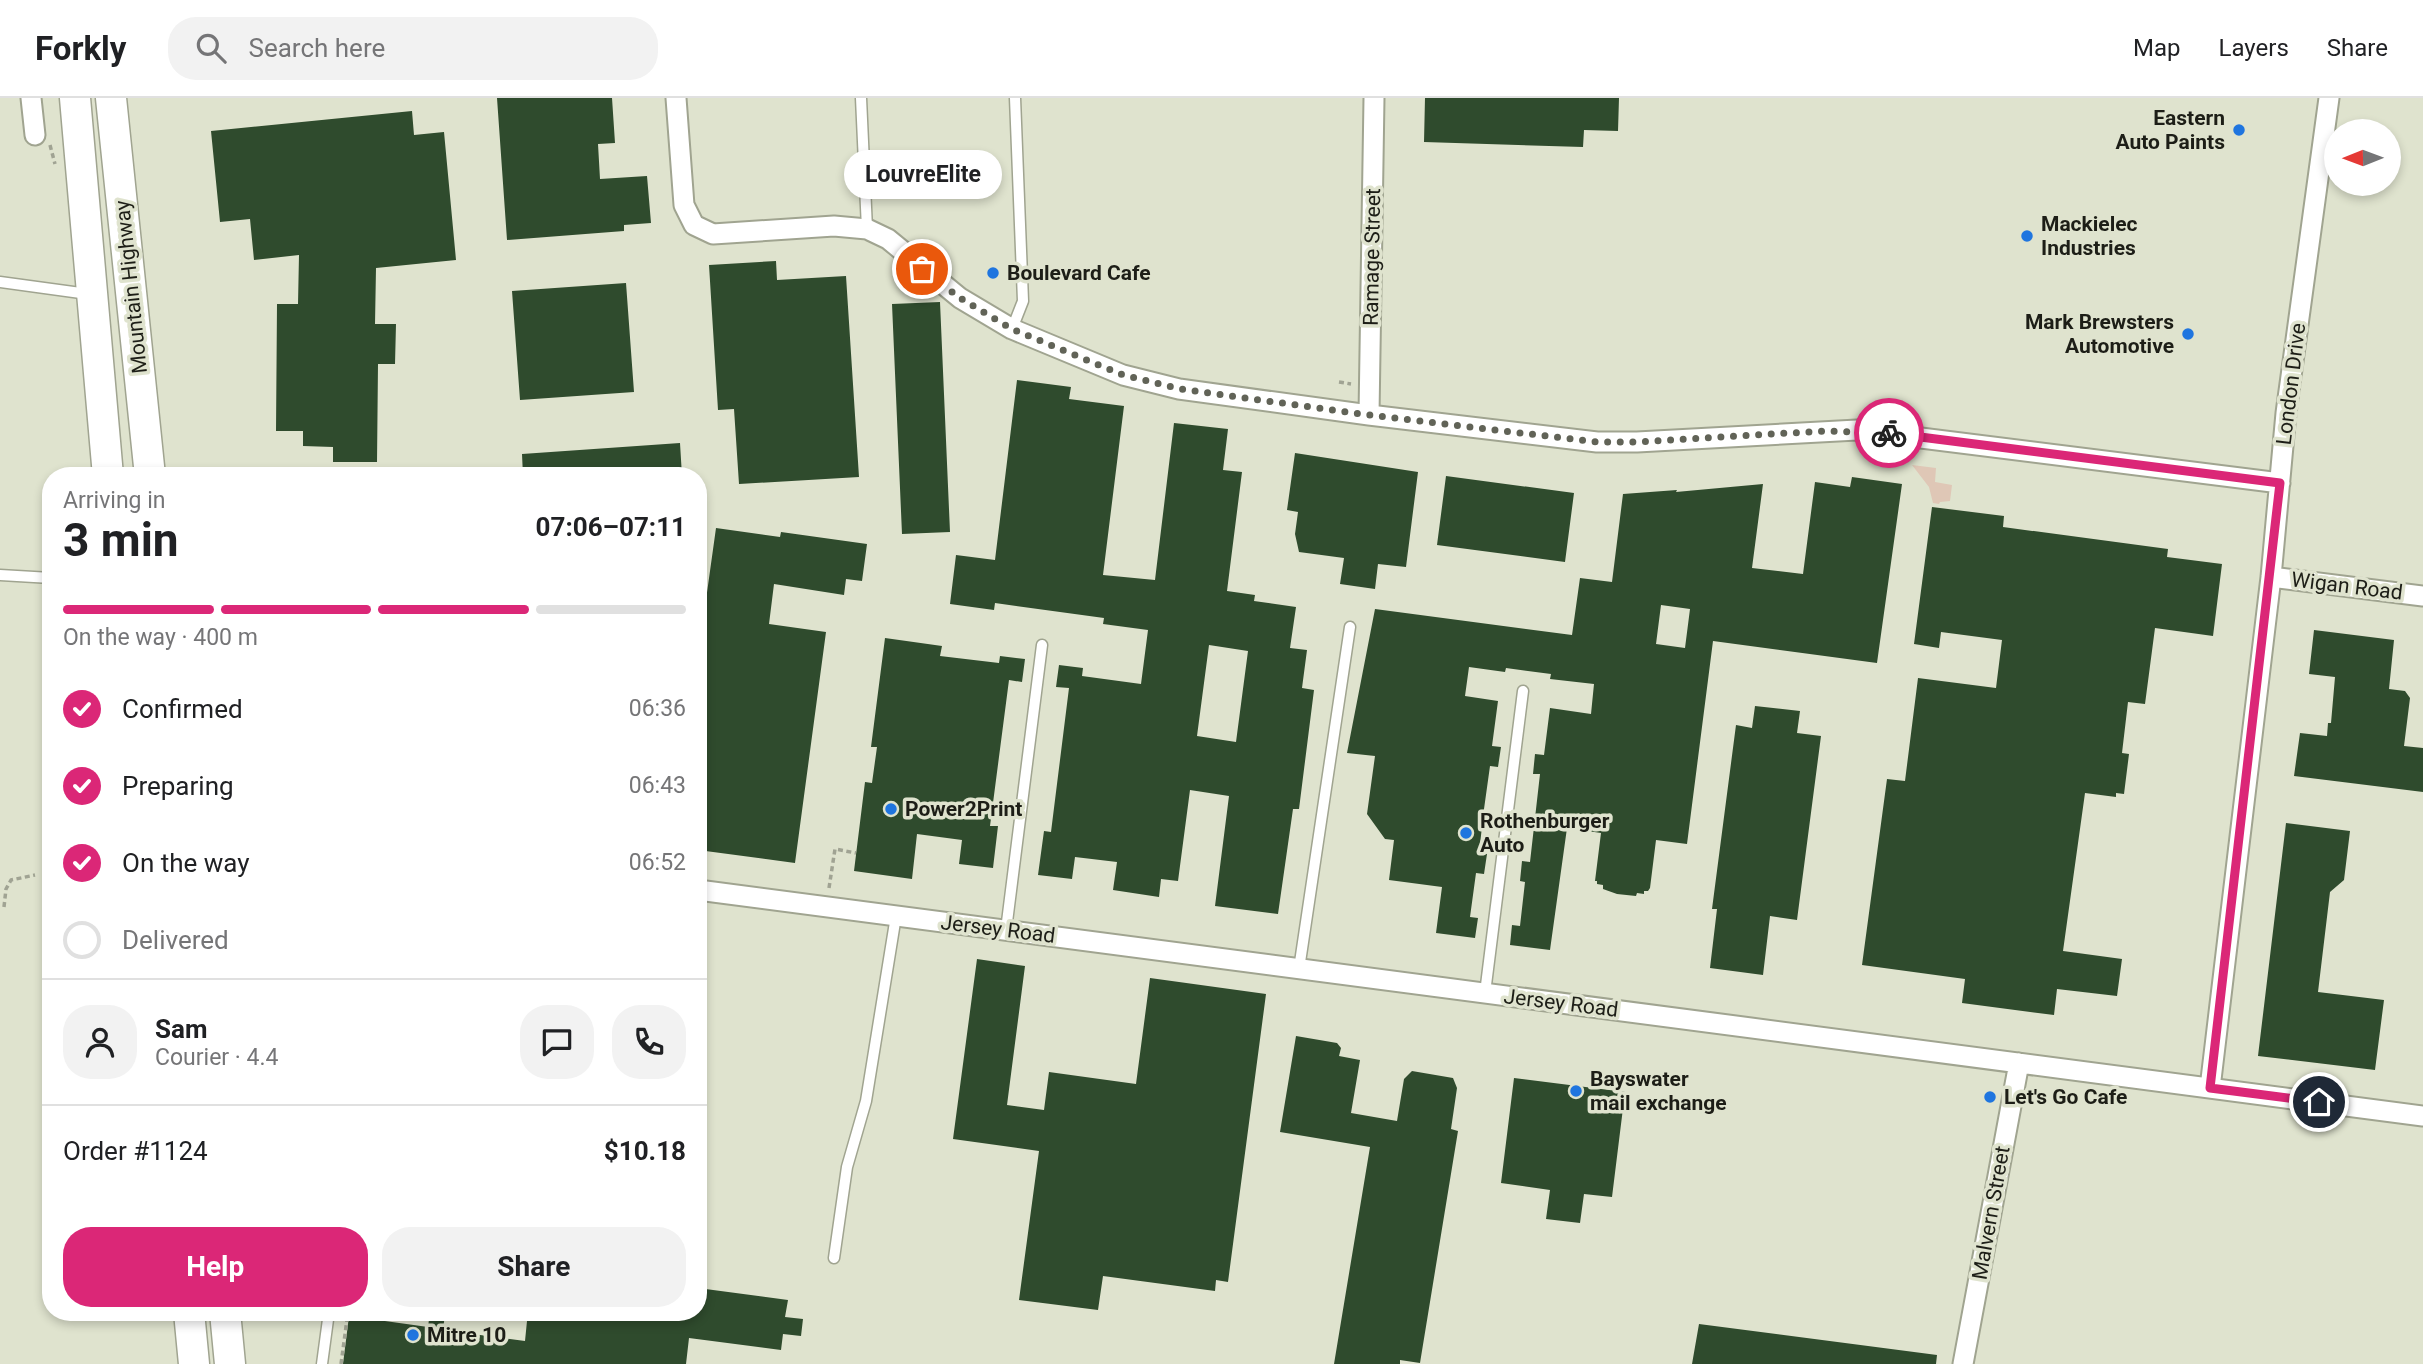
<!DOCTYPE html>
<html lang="en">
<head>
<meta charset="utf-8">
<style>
	:root { --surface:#fff; --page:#f2f2f2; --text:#202124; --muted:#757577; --line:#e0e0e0; --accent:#db2777 }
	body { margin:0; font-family:Roboto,sans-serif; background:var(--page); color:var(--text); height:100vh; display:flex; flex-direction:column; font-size:26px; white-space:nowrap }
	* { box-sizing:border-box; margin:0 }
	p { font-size:23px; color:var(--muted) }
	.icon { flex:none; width:38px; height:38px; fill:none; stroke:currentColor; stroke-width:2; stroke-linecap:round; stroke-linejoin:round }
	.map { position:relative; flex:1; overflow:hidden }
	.drawer { position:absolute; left:42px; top:369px; width:665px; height:854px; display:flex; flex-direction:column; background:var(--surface); border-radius:28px; box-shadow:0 4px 10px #0003 }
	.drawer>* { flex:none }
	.needle { width:46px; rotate:269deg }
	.tools { position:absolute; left:2324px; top:21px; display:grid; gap:14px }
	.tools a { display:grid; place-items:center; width:77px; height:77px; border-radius:50%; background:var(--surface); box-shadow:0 4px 10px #0003; font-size:35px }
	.pin { position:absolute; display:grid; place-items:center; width:60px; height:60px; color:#fff; margin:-30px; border:4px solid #fff; border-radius:50%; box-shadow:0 2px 7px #0007 }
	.courier { position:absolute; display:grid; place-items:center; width:70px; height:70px; margin:-35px; border:5px solid #db2777; border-radius:50%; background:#fff; color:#222; box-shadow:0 2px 9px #0007 }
	.bubble { position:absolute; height:49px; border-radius:24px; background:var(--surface); box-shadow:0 4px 10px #0003; font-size:23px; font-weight:700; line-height:49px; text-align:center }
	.head em { font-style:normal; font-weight:700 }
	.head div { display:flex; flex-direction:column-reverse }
	.head { display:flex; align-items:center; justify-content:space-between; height:119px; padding:0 21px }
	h1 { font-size:46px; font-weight:700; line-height:52px }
	.bar { display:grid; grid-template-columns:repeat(4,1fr); gap:10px 7px; align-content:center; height:84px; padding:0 21px }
	.bar i { height:9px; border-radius:5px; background:var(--line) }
	.bar .selected { background:var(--accent) }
	.bar p { grid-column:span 4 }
	.line { display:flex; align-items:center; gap:18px; padding:0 21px; border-top:2px solid var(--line) }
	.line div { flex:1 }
	.round { display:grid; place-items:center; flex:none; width:74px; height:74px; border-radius:28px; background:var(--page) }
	ol { padding:0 21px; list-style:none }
	li { display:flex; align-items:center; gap:21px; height:77px }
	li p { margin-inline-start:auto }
	li .icon { padding:7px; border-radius:50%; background:var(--accent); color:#fff; stroke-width:4 }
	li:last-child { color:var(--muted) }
	li i { width:38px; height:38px; border:4px solid var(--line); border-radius:50% }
	.action { display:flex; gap:14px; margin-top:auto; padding:14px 21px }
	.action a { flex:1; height:80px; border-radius:28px; background:var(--accent); color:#fff; font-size:28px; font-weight:700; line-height:80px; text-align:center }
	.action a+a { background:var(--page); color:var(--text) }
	header { display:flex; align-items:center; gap:42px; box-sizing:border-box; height:98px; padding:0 35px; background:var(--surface); border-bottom:2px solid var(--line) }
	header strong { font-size:33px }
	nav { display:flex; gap:38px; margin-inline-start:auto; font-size:24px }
	.search { width:490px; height:63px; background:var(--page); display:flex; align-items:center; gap:18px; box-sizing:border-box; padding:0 24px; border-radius:28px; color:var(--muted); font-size:26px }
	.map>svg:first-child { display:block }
</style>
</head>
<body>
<header>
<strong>Forkly</strong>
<div class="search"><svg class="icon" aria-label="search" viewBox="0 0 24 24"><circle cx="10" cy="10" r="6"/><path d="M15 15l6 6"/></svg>Search here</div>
<nav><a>Map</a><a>Layers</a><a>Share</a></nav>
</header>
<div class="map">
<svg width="2423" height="1266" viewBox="0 0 2423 1266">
	<rect width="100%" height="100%" fill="#dfe3ce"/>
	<path fill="#dfc7b6" d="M1912,367L1936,370L1935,384L1952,387L1950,403L1940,404L1939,406L1933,405L1929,389Z"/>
	<path fill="#2f4b2d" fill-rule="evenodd" d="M497,0H612L615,45L598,46L600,81L647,78L651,125L624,127V133L507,142Z
		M1425,0H1619L1618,33L1584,32L1583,49L1424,44Z
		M412,13L414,37L444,34L456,162L376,170L375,226H396L395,266H378L377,364H333V349L303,348V333H276L277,206H298L299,157L254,162L250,121L220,124L211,33Z
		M776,163L777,182L846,178L859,379L739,386L734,311L718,312L709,167Z
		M626,185L634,294L520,302L512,193Z
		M940,204L950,434L902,436L892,206Z
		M1017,282L1071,289L1069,301L1124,308L1103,477L1155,482L1174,325L1228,331L1223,372L1242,374L1227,493L1255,497L1254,503L1296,509L1290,550L1307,552L1302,590L1314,592L1299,711H1293L1278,816L1215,808L1229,698L1190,692L1178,783L1161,781L1159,799L1113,792L1117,764L1075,759L1072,781L1038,777L1044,733L1051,734L1069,590L1056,589L1059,567L1083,570L1082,578L1141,586L1148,532L1103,526L1104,520L995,505L994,512L950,506L956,457L995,462ZM1209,547L1248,553L1236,644L1197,638Z
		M680,345L682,378H523L522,356Z
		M1295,355L1418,374L1406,469L1378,466L1375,491L1340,486L1344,460L1299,454L1295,436L1298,414L1287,412Z
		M1446,378L1574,395L1565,464L1437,447Z
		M1852,379L1902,386L1877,565L1713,543L1687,746L1656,742L1650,790L1648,793H1644V796L1637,795L1636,798L1617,796L1603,791V787L1597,786V783H1595L1601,735L1567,730L1550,852L1510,847L1512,827L1520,828L1525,784L1520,783L1522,763L1530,764L1540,676H1533L1535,656L1544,657L1550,610L1591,616L1594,586L1550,581L1551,576L1506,570L1505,574L1469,569L1465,598L1498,603L1492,648L1501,649L1498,669L1490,668L1484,711L1479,755L1487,756L1484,776L1476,775L1470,819L1478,820L1475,840L1436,835L1442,789L1389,782L1394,742L1385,741L1367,716L1375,658L1347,655L1375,511L1572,537L1580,480L1612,484L1623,396L1677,392L1676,394L1763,386L1752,470L1803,476L1815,384L1850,389ZM1661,507L1690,511L1685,550L1656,546Z
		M1932,409L2004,418L2003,429L2168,451L2167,459L2222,466L2213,538L2155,530L2145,606L2128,604L2122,655L2129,656L2124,696L2116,695V699L2085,695L2063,853L2122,861L2117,898L2057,891L2054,917L1962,905L1965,881L1862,867L1887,681L1905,683L1918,580L1996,590L2002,542L1941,534L1939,550L1914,546Z
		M716,430L780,439L781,434L867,446L862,483L846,481L844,497L774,486L769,526L826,534L795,765L698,752V559Z
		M2314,532L2394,542L2389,591L2405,593L2410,600L2404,648L2423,650V694L2294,678L2300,635L2327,638L2328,625H2331L2335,579L2309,576Z
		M885,540L942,548L940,558L999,565L1000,558L1025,561L1022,584L1009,582L990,728H998L993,770L959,766L962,742L917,736L912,781L854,773L865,684L872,685L877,649H871Z
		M1755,608L1800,613L1797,635L1821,638L1797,822L1770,818L1763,877L1710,870L1717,811H1712L1736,627L1752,630Z
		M2286,725L2350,733L2344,782L2330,794L2318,894L2384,902L2375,972L2258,958Z
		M977,861L1025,868L1007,1007L1044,1012L1049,974L1136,986L1150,880L1266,896L1228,1184L1216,1182L1215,1193L1103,1178L1098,1212L1019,1202L1039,1053L953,1041Z
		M1296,938L1337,945L1341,950L1339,958L1360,962L1351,1015L1397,1023L1404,981L1412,973L1453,980L1457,990L1451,1031L1458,1033L1420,1265L1400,1262V1266H1334L1370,1049L1280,1034Z
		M1514,980L1625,994L1612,1099L1584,1096L1580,1125L1546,1121L1550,1092L1501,1085Z
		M698,1190L788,1202L785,1219L803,1221L801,1238L783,1236L781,1252L689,1240L686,1266H343L349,1218L428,1229L430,1214L438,1215L445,1216L443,1232L525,1243L527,1223L533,1221L535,1214H698Z
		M1699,1226L1937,1257L1936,1266H1692Z"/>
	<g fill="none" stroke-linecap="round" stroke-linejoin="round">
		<g stroke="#a0a490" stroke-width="13">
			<path id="service" d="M861,0L867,131
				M0,184L88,196
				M1012,231L1023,203L1015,0
				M0,477L51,480
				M1006,832L1042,547
				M1299,871L1350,529
				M1485,895L1523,593
				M834,1160L847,1069L866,1003L896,818
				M513,1214L528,1216
				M322,1266L329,1214"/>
		</g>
		<g stroke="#a0a490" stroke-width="23">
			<path id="minor" d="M31,0L35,37
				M676,0L684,107L694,127L713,136L834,128L867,131L888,141L960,200L1012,231L1123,277L1179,291L1369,317L1597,344H1637L1857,332L2280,385
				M1369,317L1374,0
				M2271,479L2423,498
				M698,792L2423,1018
				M2210,990L2271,479L2286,315L2329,0
				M1963,1266L2019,965"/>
		</g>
		<g stroke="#a0a490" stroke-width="33">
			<path id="primary" d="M75,0L108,378
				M111,0L150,378
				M189,1214L194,1266
				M225,1214L230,1266"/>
		</g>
		<path stroke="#a0a393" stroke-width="3.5" stroke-dasharray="5 3.5" stroke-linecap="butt" d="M50,47L55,66
			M1339,284L1351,286
			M829,790L835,751L856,755
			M4,809L6,791L11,782L35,777
			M438,1215V1214
			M341,1266L348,1214"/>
		<use href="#service" stroke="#fff" stroke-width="10"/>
		<use href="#minor" stroke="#fff" stroke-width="19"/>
		<use href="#primary" stroke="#fff" stroke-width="30"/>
	</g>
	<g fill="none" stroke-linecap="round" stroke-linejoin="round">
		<path stroke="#616357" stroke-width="7" stroke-dasharray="0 12.6" d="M922,171L960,200L1012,231L1123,277L1180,291L1369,317L1597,344H1637L1824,333L1889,335"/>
		<path stroke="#db2777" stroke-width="9" d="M1889,335L2280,385L2210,990L2319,1004"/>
	</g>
	<g fill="#1f75df" stroke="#dfe3ce" stroke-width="2.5">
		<circle cx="2239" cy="32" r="7"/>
		<circle cx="2027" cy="138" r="7"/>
		<circle cx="993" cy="175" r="7"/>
		<circle cx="2188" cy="236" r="7"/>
		<circle cx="891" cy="711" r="7"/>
		<circle cx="1466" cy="735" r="7"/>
		<circle cx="1576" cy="993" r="7"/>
		<circle cx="1990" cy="999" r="7"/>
		<circle cx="413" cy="1237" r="7"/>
	</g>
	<g text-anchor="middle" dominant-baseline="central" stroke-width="7" stroke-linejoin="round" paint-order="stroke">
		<g font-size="21" font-weight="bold" fill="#1d1e17" stroke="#dfe3ce" text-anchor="start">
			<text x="2225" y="20" text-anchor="end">Eastern<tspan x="2225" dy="24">Auto Paints</tspan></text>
			<text x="2041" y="126">Mackielec<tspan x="2041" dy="24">Industries</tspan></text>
			<text x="1007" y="175">Boulevard Cafe</text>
			<text x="2174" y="224" text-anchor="end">Mark Brewsters<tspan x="2174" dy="24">Automotive</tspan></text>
			<text x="905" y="711">Power2Print</text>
			<text x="1480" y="723">Rothenburger<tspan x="1480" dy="24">Auto</tspan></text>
			<text x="1590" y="981">Bayswater<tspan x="1590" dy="24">mail exchange</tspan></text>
			<text x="2004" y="999">Let's Go Cafe</text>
			<text x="427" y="1237">Mitre 10</text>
		</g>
		<g font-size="21" fill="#1d1e17" stroke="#dfe3ce">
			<text transform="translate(1372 159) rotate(-89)">Ramage Street</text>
			<text transform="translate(131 189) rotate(-96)">Mountain Highway</text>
			<text transform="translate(2291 286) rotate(-83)">London Drive</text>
			<text transform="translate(2347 488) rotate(7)">Wigan Road</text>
			<text transform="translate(998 831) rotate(7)">Jersey Road</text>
			<text transform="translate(1561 905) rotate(7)">Jersey Road</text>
			<text transform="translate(1991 1115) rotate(-80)">Malvern Street</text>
		</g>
	</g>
</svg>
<div class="tools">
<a><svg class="needle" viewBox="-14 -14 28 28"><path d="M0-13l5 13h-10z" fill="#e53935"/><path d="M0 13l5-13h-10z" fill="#757577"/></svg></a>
</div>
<div class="pin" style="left:922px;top:171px;background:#ea580c"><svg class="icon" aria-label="bag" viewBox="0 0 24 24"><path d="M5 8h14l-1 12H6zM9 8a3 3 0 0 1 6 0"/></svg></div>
<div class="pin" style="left:2319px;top:1004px;background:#1f2937"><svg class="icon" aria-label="home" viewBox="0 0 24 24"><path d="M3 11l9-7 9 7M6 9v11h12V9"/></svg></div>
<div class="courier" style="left:1889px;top:335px"><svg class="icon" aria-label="bike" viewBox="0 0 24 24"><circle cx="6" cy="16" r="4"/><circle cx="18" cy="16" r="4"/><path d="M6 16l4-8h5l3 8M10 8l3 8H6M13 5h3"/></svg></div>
<div class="bubble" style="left:844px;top:52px;width:158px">LouvreElite</div>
<section class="drawer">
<div class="head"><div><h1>3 min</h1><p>Arriving in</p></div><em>07:06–07:11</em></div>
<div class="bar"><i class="selected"></i><i class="selected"></i><i class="selected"></i><i></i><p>On the way · 400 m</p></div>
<ol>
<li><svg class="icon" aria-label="check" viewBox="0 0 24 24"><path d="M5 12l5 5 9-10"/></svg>Confirmed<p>06:36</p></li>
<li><svg class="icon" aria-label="check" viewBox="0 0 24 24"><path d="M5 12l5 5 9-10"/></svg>Preparing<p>06:43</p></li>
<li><svg class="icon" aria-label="check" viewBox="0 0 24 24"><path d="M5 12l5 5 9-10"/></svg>On the way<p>06:52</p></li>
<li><i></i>Delivered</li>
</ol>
<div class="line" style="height:126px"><a class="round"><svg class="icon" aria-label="person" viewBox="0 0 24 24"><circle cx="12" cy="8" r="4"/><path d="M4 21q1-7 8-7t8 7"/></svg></a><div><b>Sam</b><p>Courier · 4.4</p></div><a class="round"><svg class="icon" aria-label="chat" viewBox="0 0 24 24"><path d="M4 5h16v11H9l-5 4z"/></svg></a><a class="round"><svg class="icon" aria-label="phone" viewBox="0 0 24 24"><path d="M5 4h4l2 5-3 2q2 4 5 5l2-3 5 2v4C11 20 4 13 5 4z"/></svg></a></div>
<div class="line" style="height:91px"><div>Order #1124</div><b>$10.18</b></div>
<div class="action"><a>Help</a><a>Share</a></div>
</section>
</div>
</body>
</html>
